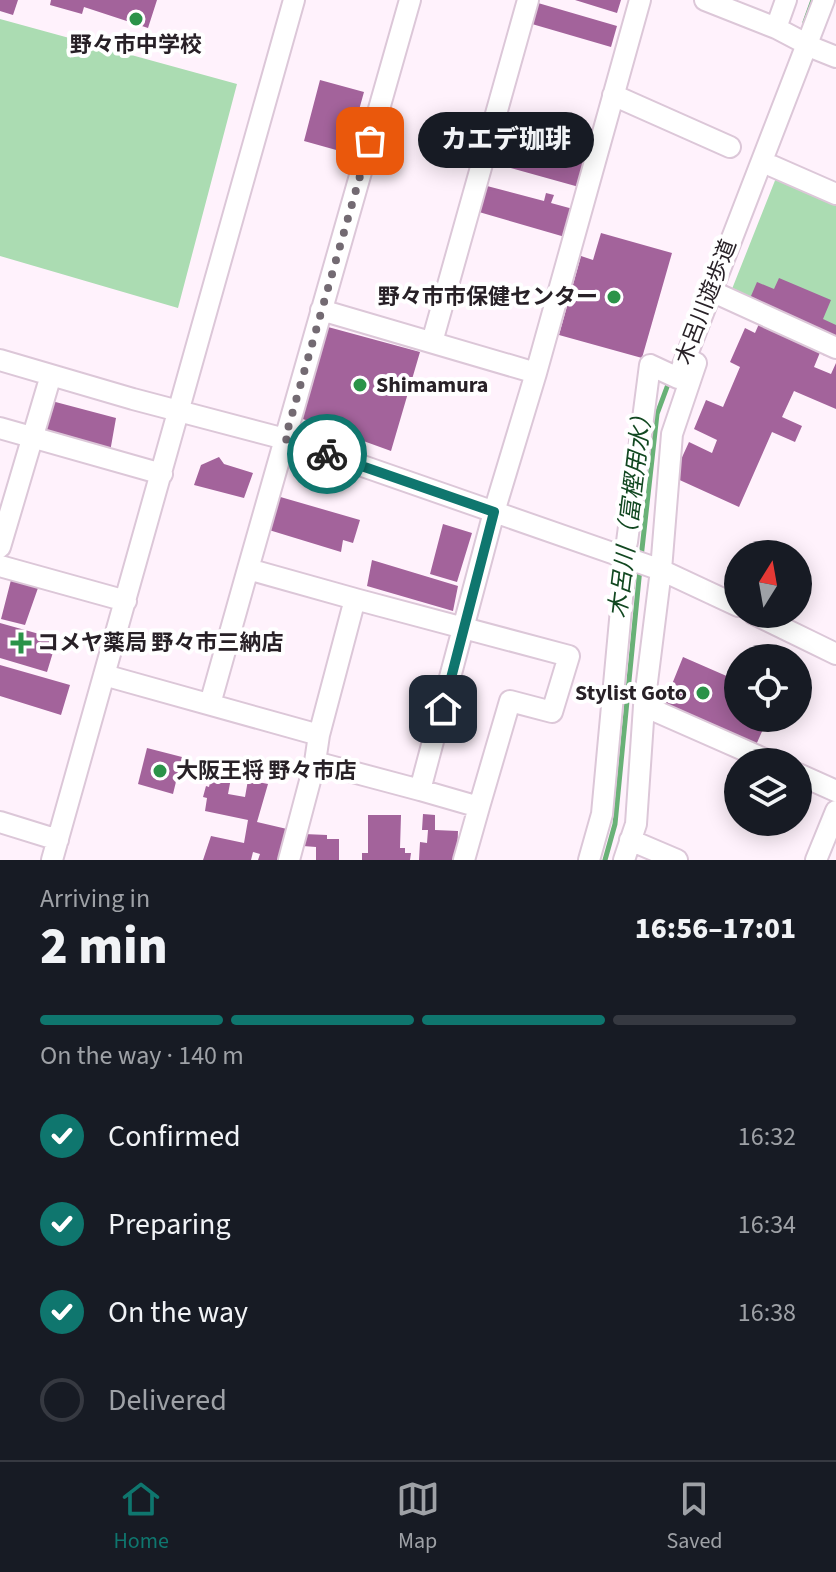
<!DOCTYPE html>
<html lang="en">
<head>
<meta charset="utf-8">
<style>
	:root { --surface:#171b24; --page:#20242c; --text:#f1f3f6; --muted:#9ea1a6; --line:#363941; --accent:#0f766e }
	body { margin:0; font-family:"Source Sans 3","Noto Sans JP",sans-serif; background:var(--page); color:var(--text); height:100vh; display:flex; flex-direction:column; font-size:30px; white-space:nowrap }
	* { box-sizing:border-box; margin:0 }
	p { font-size:26px; color:var(--muted) }
	.icon { flex:none; width:44px; height:44px; fill:none; stroke:currentColor; stroke-width:2; stroke-linecap:round; stroke-linejoin:round }
	.map { position:relative; height:860px; overflow:hidden }
	.sheet { display:flex; flex-direction:column; background:var(--surface); flex:1 }
	.sheet>* { flex:none }
	.needle { width:52px; rotate:11deg }
	.fabs { position:absolute; left:724px; top:540px; display:grid; gap:16px }
	.fabs a { display:grid; place-items:center; width:88px; height:88px; border-radius:50%; background:var(--surface); box-shadow:0 4px 20px #0003; font-size:40px }
	.pin { position:absolute; display:grid; place-items:center; width:68px; height:68px; color:#fff; margin:-34px; border-radius:16px; box-shadow:0 4px 12px #0006 }
	.courier { position:absolute; display:grid; place-items:center; width:80px; height:80px; margin:-40px; border:6px solid #0f766e; border-radius:50%; background:#fff; color:#222; box-shadow:0 2px 10px #0007 }
	.bubble { position:absolute; height:56px; border-radius:28px; background:var(--surface); box-shadow:0 4px 20px #0003; font-size:26px; font-weight:800; line-height:56px; text-align:center }
	.summary em { font-style:normal; font-weight:800 }
	.summary div { display:flex; flex-direction:column-reverse }
	.summary { display:flex; align-items:center; justify-content:space-between; height:136px; padding:0 40px }
	h1 { font-size:52px; font-weight:800; line-height:60px }
	.bar { display:grid; grid-template-columns:repeat(4,1fr); gap:12px 8px; align-content:center; height:96px; padding:0 40px }
	.bar i { height:10px; border-radius:6px; background:var(--line) }
	.bar .on { background:var(--accent) }
	.bar p { grid-column:span 4 }
	ol { padding:0 40px; list-style:none }
	li { display:flex; align-items:center; gap:24px; height:88px }
	li p { margin-inline-start:auto }
	li .icon { padding:8px; border-radius:50%; background:var(--accent); color:#fff; stroke-width:4 }
	li:last-child { color:var(--muted) }
	li i { width:44px; height:44px; border:4px solid var(--line); border-radius:50% }
	.tabs { display:flex; justify-content:space-around; align-items:center; height:112px; border-top:2px solid var(--line); background:var(--surface); font-size:22px; color:var(--muted) }
	.tabs a { display:grid; justify-items:center; gap:4px }
	.tabs .on { color:var(--accent) }
	.map>svg:first-child { display:block }
</style>
</head>
<body>
<div class="map">
<svg width="836" height="860" viewBox="0 0 836 860">
	<rect width="100%" height="100%" fill="#fff2fc"/>
	<path fill="#abdcb2" d="M0,19L237,84L178,308L0,256Z
		M776,178L836,205V334L732,289Z"/>
	<g fill="none" stroke-linecap="round" stroke-linejoin="round">
		<path stroke="#69b177" stroke-width="5" d="M805,22L813,0
			M641,558L657,414L670,379
			M605,860L615,824L640,568"/>
	</g>
	<path fill="#a3639b" d="M0,0H18L13,15L0,11Z
		M51,0H157L148,28L84,7L82,14L50,5Z
		M575,0H621L617,13Z
		M538,3L617,26L611,47L532,24Z
		M320,80L364,92L347,153L304,141Z
		M502,134L558,150L560,141L568,144L566,152L587,158L579,187L493,163Z
		M487,186L544,201L546,193L554,195L551,203L573,209L565,237L479,212Z
		M601,233L672,253L642,358L559,335L581,256L593,260Z
		M779,278L831,300L823,319L836,325V355L832,358L823,355L826,348L821,350L814,367L831,374L836,363V409L794,391L782,417L802,426L795,442L772,432L739,507L673,477L689,442L712,453L717,440L694,429L706,400L723,407L740,367L730,362L745,328L755,333L762,317L745,310L757,282L774,289Z
		M328,327L420,352L391,451L300,418Z
		M48,400L116,418L110,452L39,428Z
		M219,457L224,464L253,473L244,498L194,485L201,465Z
		M277,496L360,520L353,543L343,540L341,552L269,530Z
		M443,524L472,533L457,582L430,574Z
		M372,560L458,586L453,611L367,586Z
		M11,580L38,588L25,625L1,619Z
		M0,623L57,639L47,672L0,658Z
		M683,657L738,681V718H768L756,745L664,704Z
		M0,665L70,685L61,715L0,696Z
		M147,748L182,757L173,794L138,784Z
		M212,774L231,778L228,794L245,797L248,780L268,784L257,822L287,829L280,860H258L260,854L253,852L251,860H203L211,836L244,843L248,820L205,811L207,798L203,797L206,786L209,787Z
		M423,814L435,815V830L458,831L457,855L461,860H419L420,842L427,843L428,830H422Z
		M368,815H401L400,848H405V853H411L410,860H362V853H368Z
		M304,834L327,835V839H339V860H316V847L303,846Z"/>
	<g fill="none" stroke-linecap="round" stroke-linejoin="round">
		<g stroke="#dcc7d8" stroke-width="24">
			<path id="minor" d="M705,0L776,28L816,49L836,57
				M776,28L786,0
				M613,95L730,147
				M772,166L836,194
				M720,295L836,348
				M321,310L536,373
				M432,342L528,0
				M0,360L133,399L285,439L661,570L738,606
				M0,428L162,474
				M0,547L51,375
				M0,566L126,601
				M248,569L410,0
				M754,614L836,654
				M104,675L319,735
				M210,704L248,569L355,599
				M644,706L771,762
				M315,762L420,790
				M798,774L836,791
				M0,822L58,840
				M630,840L677,860
				M52,860L294,0
				M289,860L315,762L319,735L355,599L569,656L552,712L510,701L479,807
				M464,860L479,807L420,790L494,512L536,373L640,0
				M589,860L602,814L624,577L621,556L627,542L650,365L678,378L824,0
				M624,860L636,824L644,706L661,570L672,434L696,363
				M816,860L836,811"/>
		</g>
		<use href="#minor" stroke="#fff" stroke-width="20"/>
	</g>
	<g fill="none" stroke-linecap="round" stroke-linejoin="round">
		<path stroke="#736a72" stroke-width="8" stroke-dasharray="0 14.4" d="M327,454L285,439L370,141"/>
		<path stroke="#0f766e" stroke-width="10" d="M327,454L494,512L443,709"/>
	</g>
	<g fill="#2b9349" stroke="#fff" stroke-width="3">
		<circle cx="136" cy="19" r="8"/>
		<circle cx="614" cy="297" r="8"/>
		<circle cx="360" cy="385" r="8"/>
		<path d="M17 631h8v8h8v8h-8v8h-8v-8h-8v-8h8z"/>
		<circle cx="703" cy="693" r="8"/>
		<circle cx="160" cy="771" r="8"/>
	</g>
	<g text-anchor="middle" dominant-baseline="central" stroke-width="8" stroke-linejoin="round" paint-order="stroke">
		<g font-size="22" font-weight="bold" fill="#282127" stroke="#fff" text-anchor="start">
			<text x="136" y="45" text-anchor="middle">野々市中学校</text>
			<text x="598" y="297" text-anchor="end">野々市市保健センター</text>
			<text x="376" y="385">Shimamura</text>
			<text x="37" y="643">コメヤ薬局 野々市三納店</text>
			<text x="687" y="693" text-anchor="end">Stylist Goto</text>
			<text x="176" y="771">大阪王将 野々市店</text>
		</g>
		<g font-size="22" fill="#282127" stroke="#fff">
			<text transform="translate(706 302) rotate(-69)">木呂川遊歩道</text>
		</g>
		<g font-size="24" font-style="italic" fill="#124821" stroke="#fff">
			<text transform="translate(631 511) rotate(-83)">木呂川（富樫用水）</text>
		</g>
	</g>
</svg>
<div class="fabs">
<a><svg class="needle" viewBox="-14 -14 28 28"><path d="M0-13l5 13h-10z" fill="#e53935"/><path d="M0 13l5-13h-10z" fill="#9ea1a6"/></svg></a>
<a><svg class="icon" aria-label="locate" viewBox="0 0 24 24"><circle cx="12" cy="12" r="6"/><path d="M12 2v4M12 18v4M2 12h4M18 12h4"/></svg></a>
<a><svg class="icon" aria-label="layers" viewBox="0 0 24 24"><path d="M12 4l9 5-9 5-9-5zM3 14l9 5 9-5"/></svg></a>
</div>
<div class="pin" style="left:370px;top:141px;background:#ea580c"><svg class="icon" aria-label="bag" viewBox="0 0 24 24"><path d="M5 8h14l-1 12H6zM9 8a3 3 0 0 1 6 0"/></svg></div>
<div class="pin" style="left:443px;top:709px;background:#1f2937"><svg class="icon" aria-label="home" viewBox="0 0 24 24"><path d="M3 11l9-7 9 7M6 9v11h12V9"/></svg></div>
<div class="courier" style="left:327px;top:454px"><svg class="icon" aria-label="bike" viewBox="0 0 24 24"><circle cx="6" cy="16" r="4"/><circle cx="18" cy="16" r="4"/><path d="M6 16l4-8h5l3 8M10 8l3 8H6M13 5h3"/></svg></div>
<div class="bubble" style="left:418px;top:112px;width:176px">カエデ珈琲</div>
</div>
<section class="sheet">
<div class="summary"><div><h1>2 min</h1><p>Arriving in</p></div><em>16:56–17:01</em></div>
<div class="bar"><i class="on"></i><i class="on"></i><i class="on"></i><i></i><p>On the way · 140 m</p></div>
<ol>
<li><svg class="icon" aria-label="check" viewBox="0 0 24 24"><path d="M5 12l5 5 9-10"/></svg>Confirmed<p>16:32</p></li>
<li><svg class="icon" aria-label="check" viewBox="0 0 24 24"><path d="M5 12l5 5 9-10"/></svg>Preparing<p>16:34</p></li>
<li><svg class="icon" aria-label="check" viewBox="0 0 24 24"><path d="M5 12l5 5 9-10"/></svg>On the way<p>16:38</p></li>
<li><i></i>Delivered</li>
</ol>
</section>
<nav class="tabs">
<a class="on"><svg class="icon" aria-label="home" viewBox="0 0 24 24"><path d="M3 11l9-7 9 7M6 9v11h12V9"/></svg>Home</a>
<a><svg class="icon" aria-label="map" viewBox="0 0 24 24"><path d="M3 6l6-2 6 2 6-2v14l-6 2-6-2-6 2zM9 4v14M15 6v14"/></svg>Map</a>
<a><svg class="icon" aria-label="saved" viewBox="0 0 24 24"><path d="M7 4h10v16l-5-4-5 4z"/></svg>Saved</a>
</nav>
</body>
</html>
